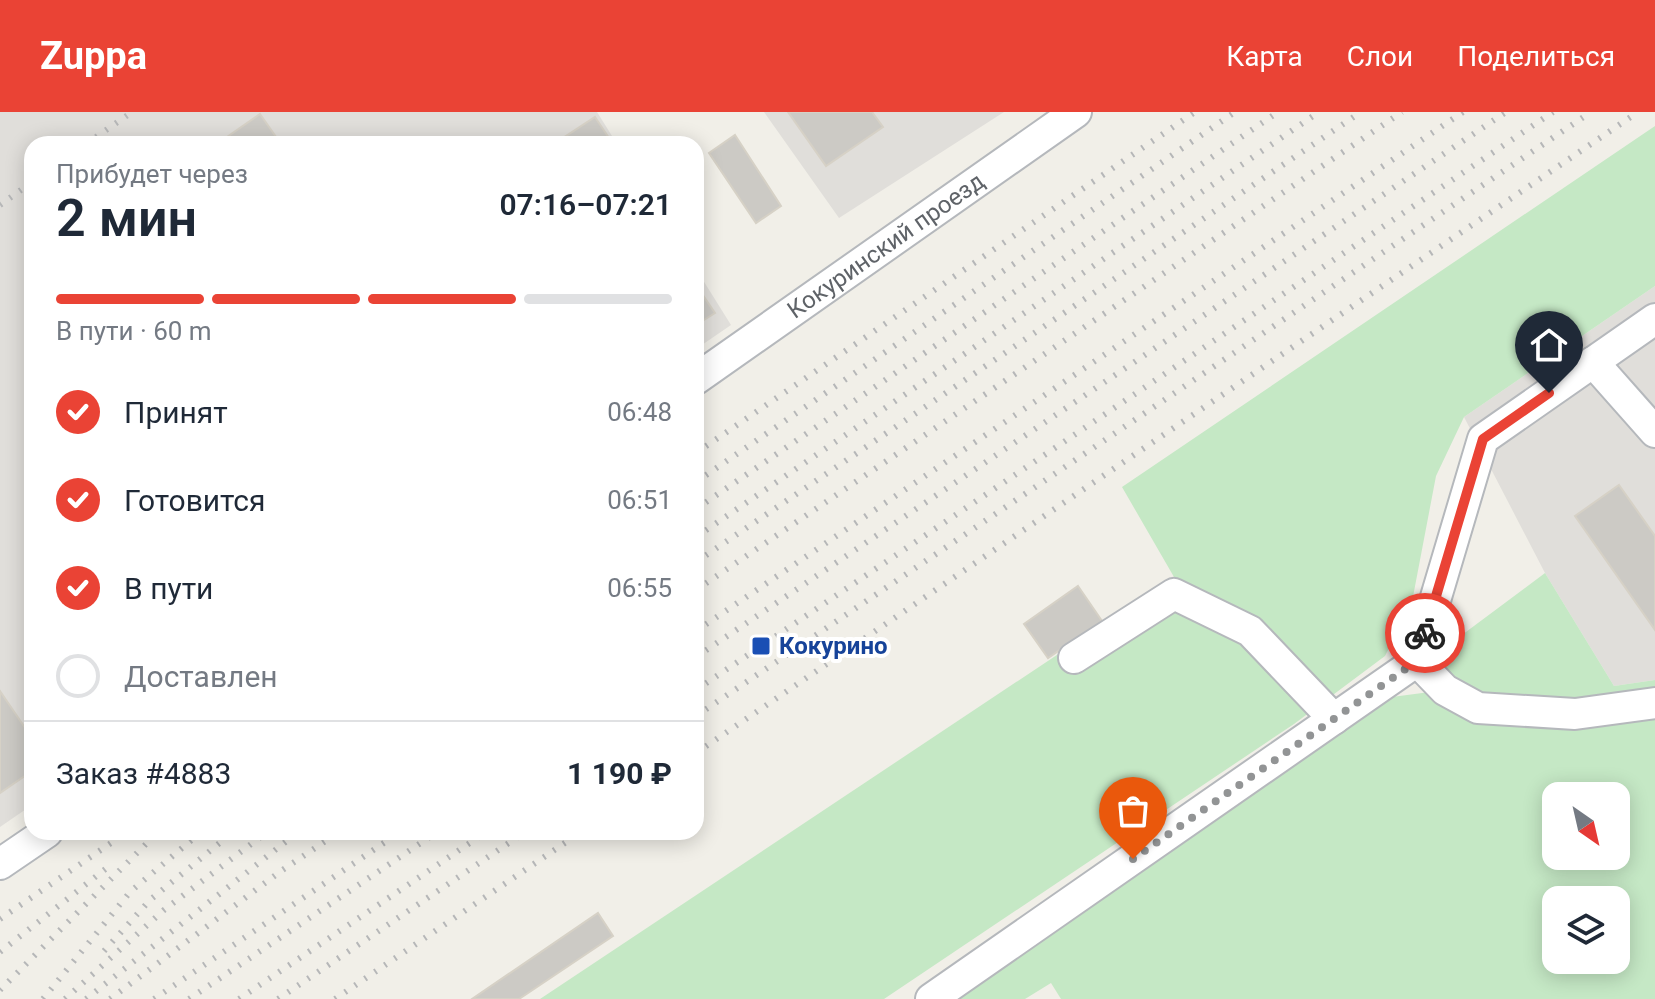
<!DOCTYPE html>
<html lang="ru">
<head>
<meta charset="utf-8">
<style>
	:root { --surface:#fff; --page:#f6f6f7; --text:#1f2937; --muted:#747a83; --line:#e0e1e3; --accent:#ea4335 }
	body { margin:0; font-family:Roboto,sans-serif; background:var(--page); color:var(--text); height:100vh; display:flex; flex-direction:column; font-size:30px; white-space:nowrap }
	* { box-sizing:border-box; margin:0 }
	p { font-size:26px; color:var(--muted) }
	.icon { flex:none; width:44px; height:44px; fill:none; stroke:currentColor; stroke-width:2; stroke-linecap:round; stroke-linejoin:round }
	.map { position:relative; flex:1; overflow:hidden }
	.side { position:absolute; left:24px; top:24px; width:680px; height:704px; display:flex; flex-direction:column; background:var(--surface); border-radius:24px; box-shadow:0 4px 20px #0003 }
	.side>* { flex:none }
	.needle { width:52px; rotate:146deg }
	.buttons { position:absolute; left:1542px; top:670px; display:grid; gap:16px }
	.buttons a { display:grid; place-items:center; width:88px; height:88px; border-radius:16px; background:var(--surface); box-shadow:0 4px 20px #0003; font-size:40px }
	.pin { position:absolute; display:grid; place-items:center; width:68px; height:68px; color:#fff; margin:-82px -34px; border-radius:50% 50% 50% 0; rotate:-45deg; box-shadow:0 0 8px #0007 }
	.pin .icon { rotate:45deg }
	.courier { position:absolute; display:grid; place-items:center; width:80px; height:80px; margin:-40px; border:6px solid #ea4335; border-radius:50%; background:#fff; color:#222; box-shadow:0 2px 10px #0007 }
	.headline em { font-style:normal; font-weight:600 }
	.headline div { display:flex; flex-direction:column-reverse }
	.headline { display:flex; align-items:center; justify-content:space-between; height:136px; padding:0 32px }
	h1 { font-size:52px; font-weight:600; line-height:60px }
	.bar { display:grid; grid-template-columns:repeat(4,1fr); gap:12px 8px; align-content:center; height:96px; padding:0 32px }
	.bar i { height:10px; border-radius:6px; background:var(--line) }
	.bar .active { background:var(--accent) }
	.bar p { grid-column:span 4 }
	.line { display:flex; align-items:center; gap:20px; padding:0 32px; border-top:2px solid var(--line) }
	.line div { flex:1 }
	ol { padding:0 32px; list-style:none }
	li { display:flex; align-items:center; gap:24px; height:88px }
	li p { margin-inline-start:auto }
	li .icon { padding:8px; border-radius:50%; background:var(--accent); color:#fff; stroke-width:4 }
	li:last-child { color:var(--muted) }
	li i { width:44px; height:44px; border:4px solid var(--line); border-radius:50% }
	header { display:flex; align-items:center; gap:48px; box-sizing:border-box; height:112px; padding:0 40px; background:var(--accent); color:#fff }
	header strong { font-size:38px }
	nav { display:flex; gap:44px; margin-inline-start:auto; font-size:28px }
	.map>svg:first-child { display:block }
</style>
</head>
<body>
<header>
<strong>Zuppa</strong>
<nav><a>Карта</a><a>Слои</a><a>Поделиться</a></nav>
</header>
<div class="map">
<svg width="1655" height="887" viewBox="0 0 1655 887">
	<rect width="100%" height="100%" fill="#f1efe8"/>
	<path fill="#e0deda" d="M0,0H597L617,32H32V693L0,715Z
		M764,0H1004L839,106Z
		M696,157L731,213L696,237Z
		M1655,174V568L1614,574L1545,461L1464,305Z"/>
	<path fill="#c5e8c5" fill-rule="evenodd" d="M1655,14V174L1464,305L1436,364L1412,490L1385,544L1294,612L884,887H540L1174,465L1122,375Z
		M1545,461L1614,574L1655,568V887H1061L1051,871L1025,887H951L1209,708L1392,585L1445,578L1435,543ZM1556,684H1616V744H1556ZM1556,788H1616V848H1556Z"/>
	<path fill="#cccac5" stroke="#d6d1c6" stroke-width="2" d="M788,0H872L883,15L826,54Z
		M260,2L281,32H217Z
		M595,5L613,32H559L557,30Z
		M735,23L781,94L756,111L709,41Z
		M696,173L715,201L696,213Z
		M1619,373L1655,424V518L1575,404Z
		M1078,474L1102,509L1048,546L1024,512Z
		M0,579L32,626V659L0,681Z
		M598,801L613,824L519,887H472Z"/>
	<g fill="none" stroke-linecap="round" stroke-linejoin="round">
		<g stroke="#b5b8bc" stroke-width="34">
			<g id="minor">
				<path d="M1593,250L1655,320"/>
				<path id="s1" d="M696,267L1076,0"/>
				<path d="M1074,546L1174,482L1250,519L1334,607"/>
				<path d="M1417,549L1483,327L1655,207"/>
				<path d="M1417,549L1445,578L1478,596L1575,602L1655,591"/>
				<path d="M0,752L47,720"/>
				<path d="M931,887L1417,549"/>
			</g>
		</g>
		<use href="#minor" stroke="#fff" stroke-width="30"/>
		<path stroke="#b6b7b8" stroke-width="6" stroke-dasharray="2 10" stroke-linecap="butt" d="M86,32L132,0
			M0,93L32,70
			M696,341L1195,0
			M696,370L1235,0
			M696,397L1278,0
			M696,425L1319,0
			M696,450L1361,0
			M696,478L1402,0
			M696,519L1463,0
			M696,545L1506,0
			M696,578L1553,0
			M696,604L1591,0
			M696,641L1638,0
			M0,807L127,720
			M104,839L150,788L233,720
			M0,840L113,751
			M0,878L158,720
			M43,887L130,780L201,720
			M65,887L164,798L267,720
			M86,887L298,720
			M110,887L281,759L339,720
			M154,887L400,720
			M189,887L437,720
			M239,887L486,720
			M278,887L525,720
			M335,887L581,720"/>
	</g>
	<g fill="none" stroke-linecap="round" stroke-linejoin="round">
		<path stroke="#929495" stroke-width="8" stroke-dasharray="0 14.4" d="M1133,747L1417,549L1425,521"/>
		<path stroke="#ea4335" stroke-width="10" d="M1425,521L1483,327L1549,281"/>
	</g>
	<rect fill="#1a4fb4" stroke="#fff" stroke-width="3" x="751" y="524" width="20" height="20" rx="4"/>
	<g text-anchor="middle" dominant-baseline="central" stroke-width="8" stroke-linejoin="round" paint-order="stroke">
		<g font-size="24" fill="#5f6368" stroke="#fff">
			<text stroke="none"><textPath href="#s1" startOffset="232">Кокуринский проезд</textPath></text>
		</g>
		<g font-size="24" font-weight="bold" fill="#164399" stroke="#fff" text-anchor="start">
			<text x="779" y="534">Кокурино</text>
		</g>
	</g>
</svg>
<div class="buttons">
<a><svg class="needle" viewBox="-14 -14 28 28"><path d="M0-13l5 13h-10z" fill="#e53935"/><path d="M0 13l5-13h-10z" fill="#747a83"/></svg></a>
<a><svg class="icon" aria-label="layers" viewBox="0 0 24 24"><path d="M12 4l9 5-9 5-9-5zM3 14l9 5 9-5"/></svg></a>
</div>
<div class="pin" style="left:1133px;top:747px;background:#ea580c"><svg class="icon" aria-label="bag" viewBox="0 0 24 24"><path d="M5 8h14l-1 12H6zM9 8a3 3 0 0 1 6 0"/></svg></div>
<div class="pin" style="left:1549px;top:281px;background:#1f2937"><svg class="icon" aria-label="home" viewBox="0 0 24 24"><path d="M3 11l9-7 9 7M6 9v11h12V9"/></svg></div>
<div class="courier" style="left:1425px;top:521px"><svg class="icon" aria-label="bike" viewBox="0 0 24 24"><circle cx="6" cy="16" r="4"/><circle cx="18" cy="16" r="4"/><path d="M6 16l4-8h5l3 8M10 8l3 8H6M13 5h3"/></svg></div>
<section class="side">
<div class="headline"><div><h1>2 мин</h1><p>Прибудет через</p></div><em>07:16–07:21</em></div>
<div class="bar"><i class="active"></i><i class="active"></i><i class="active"></i><i></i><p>В пути · 60 m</p></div>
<ol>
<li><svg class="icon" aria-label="check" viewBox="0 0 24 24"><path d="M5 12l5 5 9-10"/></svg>Принят<p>06:48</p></li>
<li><svg class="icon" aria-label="check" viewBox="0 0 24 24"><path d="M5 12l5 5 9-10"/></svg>Готовится<p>06:51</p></li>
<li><svg class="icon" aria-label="check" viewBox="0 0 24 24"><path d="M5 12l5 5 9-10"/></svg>В пути<p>06:55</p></li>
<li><i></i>Доставлен</li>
</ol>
<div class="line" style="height:104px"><div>Заказ #4883</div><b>1 190 ₽</b></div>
</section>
</div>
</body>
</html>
